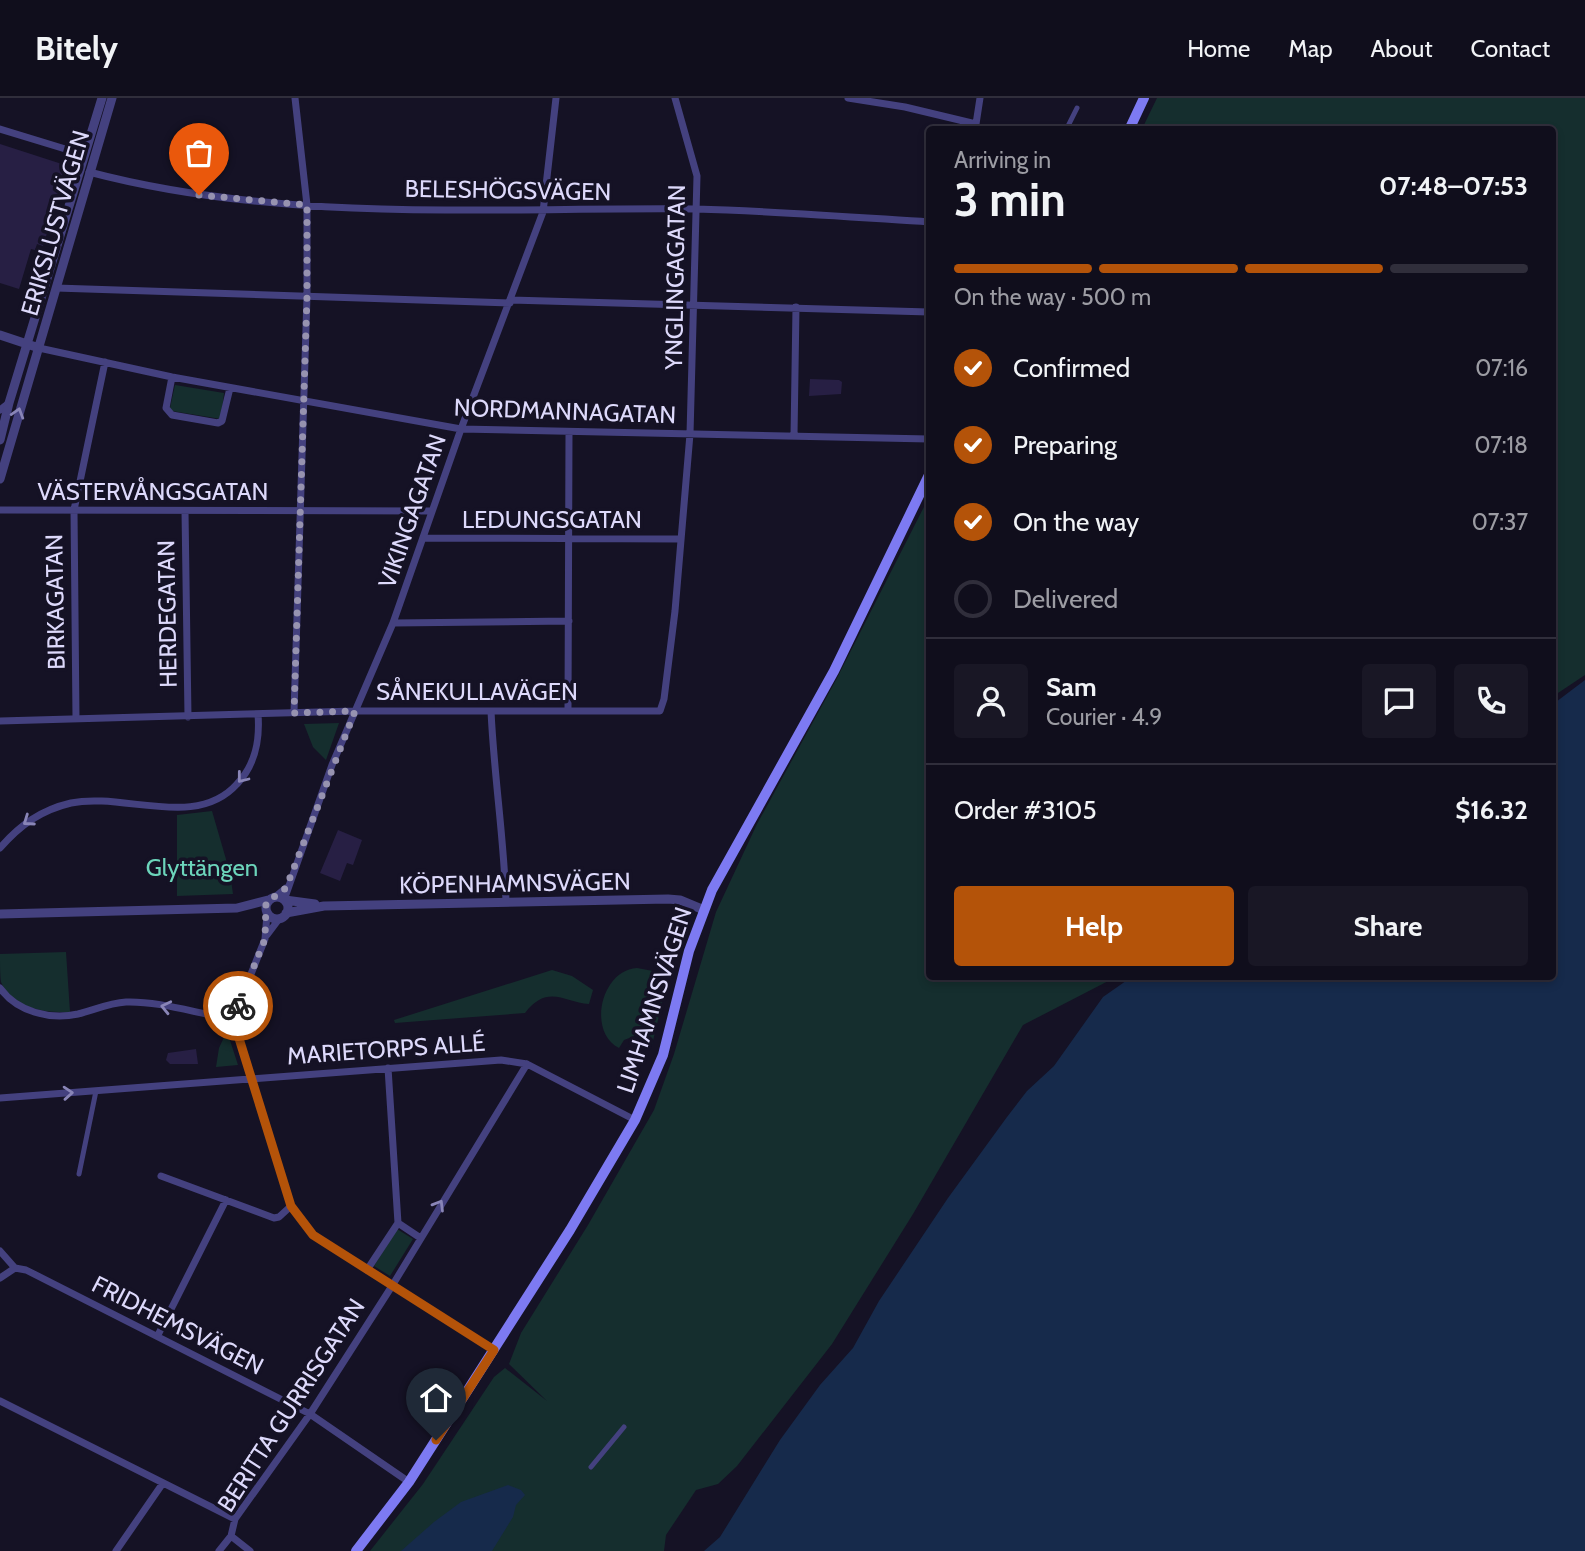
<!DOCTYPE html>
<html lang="en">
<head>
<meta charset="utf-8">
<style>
	:root { --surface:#100e1c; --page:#191725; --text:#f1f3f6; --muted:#9c9ca3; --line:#302e3b; --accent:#b45309 }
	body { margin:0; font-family:Cabin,sans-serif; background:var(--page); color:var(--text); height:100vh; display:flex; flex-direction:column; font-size:26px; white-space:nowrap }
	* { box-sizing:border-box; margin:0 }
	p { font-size:23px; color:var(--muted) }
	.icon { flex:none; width:38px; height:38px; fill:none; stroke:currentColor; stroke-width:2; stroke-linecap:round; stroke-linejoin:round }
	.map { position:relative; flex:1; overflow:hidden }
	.sheet { position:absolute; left:926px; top:28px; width:630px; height:854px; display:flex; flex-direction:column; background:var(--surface); border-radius:7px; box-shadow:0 4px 10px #0003,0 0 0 2px var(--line) }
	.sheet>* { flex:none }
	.pin { position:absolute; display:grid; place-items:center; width:60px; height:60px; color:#fff; margin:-72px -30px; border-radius:50% 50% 50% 0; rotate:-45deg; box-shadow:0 0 7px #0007 }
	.pin .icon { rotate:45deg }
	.courier { position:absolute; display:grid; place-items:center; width:70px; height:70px; margin:-35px; border:5px solid #b45309; border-radius:50%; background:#fff; color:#222; box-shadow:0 2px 9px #0007 }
	.head em { font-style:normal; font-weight:700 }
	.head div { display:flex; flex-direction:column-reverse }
	.head { display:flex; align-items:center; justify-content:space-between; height:119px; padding:0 28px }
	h1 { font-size:46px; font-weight:700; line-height:52px }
	.bar { display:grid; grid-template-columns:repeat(4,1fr); gap:10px 7px; align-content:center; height:84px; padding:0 28px }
	.bar i { height:9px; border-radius:5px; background:var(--line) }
	.bar .on { background:var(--accent) }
	.bar p { grid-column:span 4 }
	.line { display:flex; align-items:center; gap:18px; padding:0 28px; border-top:2px solid var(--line) }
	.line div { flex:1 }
	.round { display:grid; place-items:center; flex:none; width:74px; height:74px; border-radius:7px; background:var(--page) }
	ol { padding:0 28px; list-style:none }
	li { display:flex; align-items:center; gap:21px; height:77px }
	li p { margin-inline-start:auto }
	li .icon { padding:7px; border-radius:50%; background:var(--accent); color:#fff; stroke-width:4 }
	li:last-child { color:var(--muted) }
	li i { width:38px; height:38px; border:4px solid var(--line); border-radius:50% }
	.cta { display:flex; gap:14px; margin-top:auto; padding:14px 28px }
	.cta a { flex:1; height:80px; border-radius:7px; background:var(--accent); color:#fff; font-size:28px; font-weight:700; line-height:80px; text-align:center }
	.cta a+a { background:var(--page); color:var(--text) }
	header { display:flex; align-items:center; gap:42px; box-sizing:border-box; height:98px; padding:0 35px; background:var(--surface); border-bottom:2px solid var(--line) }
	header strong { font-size:33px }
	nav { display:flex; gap:38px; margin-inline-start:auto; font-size:24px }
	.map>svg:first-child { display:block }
</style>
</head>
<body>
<header>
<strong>Bitely</strong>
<nav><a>Home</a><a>Map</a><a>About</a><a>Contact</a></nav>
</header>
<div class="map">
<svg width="1585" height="1453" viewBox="0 0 1585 1453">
	<rect width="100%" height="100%" fill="#151225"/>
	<path fill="#152e2e" d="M1157,0H1585V577L1552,599V32L1142,31Z
		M175,287L224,295L221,321L172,313L170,310Z
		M929,399V878L1116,879L1023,927L913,1116L832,1246L737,1368L718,1386L696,1392L666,1437L664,1453H370L423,1386L494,1279L505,1270L547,1303L509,1266L521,1235L588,1127L654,1012L674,956L716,814L757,726L836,582Z
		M339,625L326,662L313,649L304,626Z
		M212,713L230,775L233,796L177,798V717Z
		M66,854L70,914C45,915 13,911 1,884C0,877 0,864 0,856Z
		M637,870L669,876L652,947L637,937L624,942L619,950C587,934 601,872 637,870Z
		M552,872L572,878L593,892L589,906C565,905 548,885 525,915L395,925L394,922Z
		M227,933L238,967L216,969L219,950Z
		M397,1131L413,1141L390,1178L374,1168Z"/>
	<path fill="#162a4b" d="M1585,582V1453H704L720,1439L780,1342L820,1287L853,1250L879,1203L948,1100L1007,1019L1027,993L1054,968L1103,899L1133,878H1552V607Z
		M508,1387L521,1392L525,1397L516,1407L513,1419L492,1453H401L434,1424L461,1404Z"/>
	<path fill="#271f44" d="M0,46L68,68L43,148L37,146L35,152L31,151L19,191L0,185Z
		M810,281L839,282L842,284L841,296L809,298Z
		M338,732L362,742L353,767L347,765L340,783L320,775Z
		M196,951L198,966H170L166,962L168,955Z"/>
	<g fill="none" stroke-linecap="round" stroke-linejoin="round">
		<path stroke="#44417f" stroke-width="5" d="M1066,32L1077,10
			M79,1076L96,993
			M591,1369L624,1329"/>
		<path stroke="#44417f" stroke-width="7" d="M848,0L905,9L976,26
			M0,31L85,57
			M978,32L976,26L980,0
			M89,74C286,126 495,109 696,111C774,113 852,119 929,124
			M56,190L510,205
			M511,202L929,214
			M39,250L172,279L461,331L929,341
			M172,279L166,310L172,317L218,325L222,323L230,290
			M0,312L9,305
			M794,338L796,209
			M0,412L432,413
			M185,413L188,619
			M423,440L680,441
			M393,525L569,523
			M568,612L569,334
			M491,613C494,678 504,740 506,804
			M294,615L307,198V107L295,0
			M76,621L74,412L105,264
			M0,623L355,613H660L664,601L675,513L690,336L697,78L675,0
			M0,750C20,727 41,712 71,705C124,694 196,732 237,686C256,666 260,642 258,616
			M275,799L286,790
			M284,802L332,667L393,525L461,331L543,114L556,0
			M267,816L265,841L233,921L291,1108L313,1137L494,1252
			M267,837L279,821
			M0,890C17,914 50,922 78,916C94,912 109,905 126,904C161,903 198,916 233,921
			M0,1000L501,962L527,966L635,1022
			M161,1078L274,1120L279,1119L291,1108
			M398,1125L419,1139
			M0,1153L15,1170L26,1172L310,1316L409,1384
			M367,1172L398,1125L388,970
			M0,1180L15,1170
			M158,1237L226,1102
			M0,1303L235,1421
			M231,1438L250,1453
			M116,1453L163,1385
			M219,1453L231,1438L235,1421L310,1316L392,1188L527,966"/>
		<path stroke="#44417f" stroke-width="9" d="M0,237L39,250
			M0,342L9,305L102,0
			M0,381L112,0
			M266 810a11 11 0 1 1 22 0a11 11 0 1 1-22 0Z
			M285,802L315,806
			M286,815L324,808L668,801L680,802L704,812
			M0,816L237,810L268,802"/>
		<path stroke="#7d7af2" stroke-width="10" d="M1129,32L1144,0
			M356,1453L409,1384L570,1132L635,1022L663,957L689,853L712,792L834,573L929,377"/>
	</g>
	<defs><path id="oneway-chevron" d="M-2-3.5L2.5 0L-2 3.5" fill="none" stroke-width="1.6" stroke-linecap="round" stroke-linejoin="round" transform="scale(1.75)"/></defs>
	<g stroke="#8985b7">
		<use href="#oneway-chevron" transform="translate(18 315) rotate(-73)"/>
		<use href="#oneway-chevron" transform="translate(242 680) rotate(128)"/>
		<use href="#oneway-chevron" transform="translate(28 723) rotate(145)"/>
		<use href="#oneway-chevron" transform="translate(166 909) rotate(-167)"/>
		<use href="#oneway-chevron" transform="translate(68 995) rotate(-4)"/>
		<use href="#oneway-chevron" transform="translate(439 1107) rotate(-59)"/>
	</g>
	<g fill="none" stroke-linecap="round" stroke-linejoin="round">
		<path stroke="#9793b0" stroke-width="7" stroke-dasharray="0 12.6" d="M199,97L307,107V198L294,615L355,613L286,790L266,805L265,841L238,908"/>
		<path stroke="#b45309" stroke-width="9" d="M238,908L233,921L291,1108L313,1137L494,1252L436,1342"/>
	</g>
	<g text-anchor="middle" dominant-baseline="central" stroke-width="7" stroke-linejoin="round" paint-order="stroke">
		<g font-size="24" fill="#ddd9fb" stroke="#151225">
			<text transform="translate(508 92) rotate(1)">BELESHÖGSVÄGEN</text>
			<text transform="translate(55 125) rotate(-74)">ERIKSLUSTVÄGEN</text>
			<text transform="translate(675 179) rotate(-89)">YNGLINGAGATAN</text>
			<text transform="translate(565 313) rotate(2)">NORDMANNAGATAN</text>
			<text x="153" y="393">VÄSTERVÅNGSGATAN</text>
			<text transform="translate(412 413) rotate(-71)">VIKINGAGATAN</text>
			<text x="552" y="421">LEDUNGSGATAN</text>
			<text transform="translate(55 504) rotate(-91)">BIRKAGATAN</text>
			<text transform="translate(167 516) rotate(-91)">HERDEGATAN</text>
			<text x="477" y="593">SÅNEKULLAVÄGEN</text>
			<text transform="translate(515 785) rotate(-1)">KÖPENHAMNSVÄGEN</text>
			<text transform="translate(654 902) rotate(-72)">LIMHAMNSVÄGEN</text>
			<text transform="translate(386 951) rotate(-4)">MARIETORPS ALLÉ</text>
			<text transform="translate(178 1227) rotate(27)">FRIDHEMSVÄGEN</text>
			<text transform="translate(291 1307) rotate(-57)">BERITTA GURRISGATAN</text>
		</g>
		<g font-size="24" fill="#6cd5bb" stroke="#151225">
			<text x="202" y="769">Glyttängen</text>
		</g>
	</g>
</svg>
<div class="pin" style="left:199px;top:97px;background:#ea580c"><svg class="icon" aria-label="bag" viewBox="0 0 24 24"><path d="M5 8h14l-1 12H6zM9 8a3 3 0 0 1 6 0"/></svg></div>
<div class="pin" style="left:436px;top:1342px;background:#1f2937"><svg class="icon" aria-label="home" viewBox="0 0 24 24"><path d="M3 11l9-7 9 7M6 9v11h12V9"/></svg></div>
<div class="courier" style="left:238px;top:908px"><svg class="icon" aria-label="bike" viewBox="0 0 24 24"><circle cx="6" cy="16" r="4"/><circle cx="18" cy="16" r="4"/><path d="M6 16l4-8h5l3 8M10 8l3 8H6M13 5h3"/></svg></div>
<section class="sheet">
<div class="head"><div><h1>3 min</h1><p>Arriving in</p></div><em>07:48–07:53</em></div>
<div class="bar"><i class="on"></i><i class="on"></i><i class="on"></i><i></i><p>On the way · 500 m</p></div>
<ol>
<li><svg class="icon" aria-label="check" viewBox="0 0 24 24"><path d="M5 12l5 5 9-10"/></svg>Confirmed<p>07:16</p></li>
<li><svg class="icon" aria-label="check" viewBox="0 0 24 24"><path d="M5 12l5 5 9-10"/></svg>Preparing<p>07:18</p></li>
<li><svg class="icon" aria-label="check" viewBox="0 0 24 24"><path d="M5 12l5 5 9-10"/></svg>On the way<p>07:37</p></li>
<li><i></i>Delivered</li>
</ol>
<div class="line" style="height:126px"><a class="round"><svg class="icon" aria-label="person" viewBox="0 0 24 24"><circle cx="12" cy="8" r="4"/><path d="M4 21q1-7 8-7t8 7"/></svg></a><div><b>Sam</b><p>Courier · 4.9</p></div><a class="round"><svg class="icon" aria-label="chat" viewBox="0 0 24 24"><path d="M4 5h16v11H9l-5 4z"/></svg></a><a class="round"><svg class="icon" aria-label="phone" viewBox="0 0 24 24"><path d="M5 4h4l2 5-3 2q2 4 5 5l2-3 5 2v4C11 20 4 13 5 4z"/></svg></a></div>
<div class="line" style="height:91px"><div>Order #3105</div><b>$16.32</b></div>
<div class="cta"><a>Help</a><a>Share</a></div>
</section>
</div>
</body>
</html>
